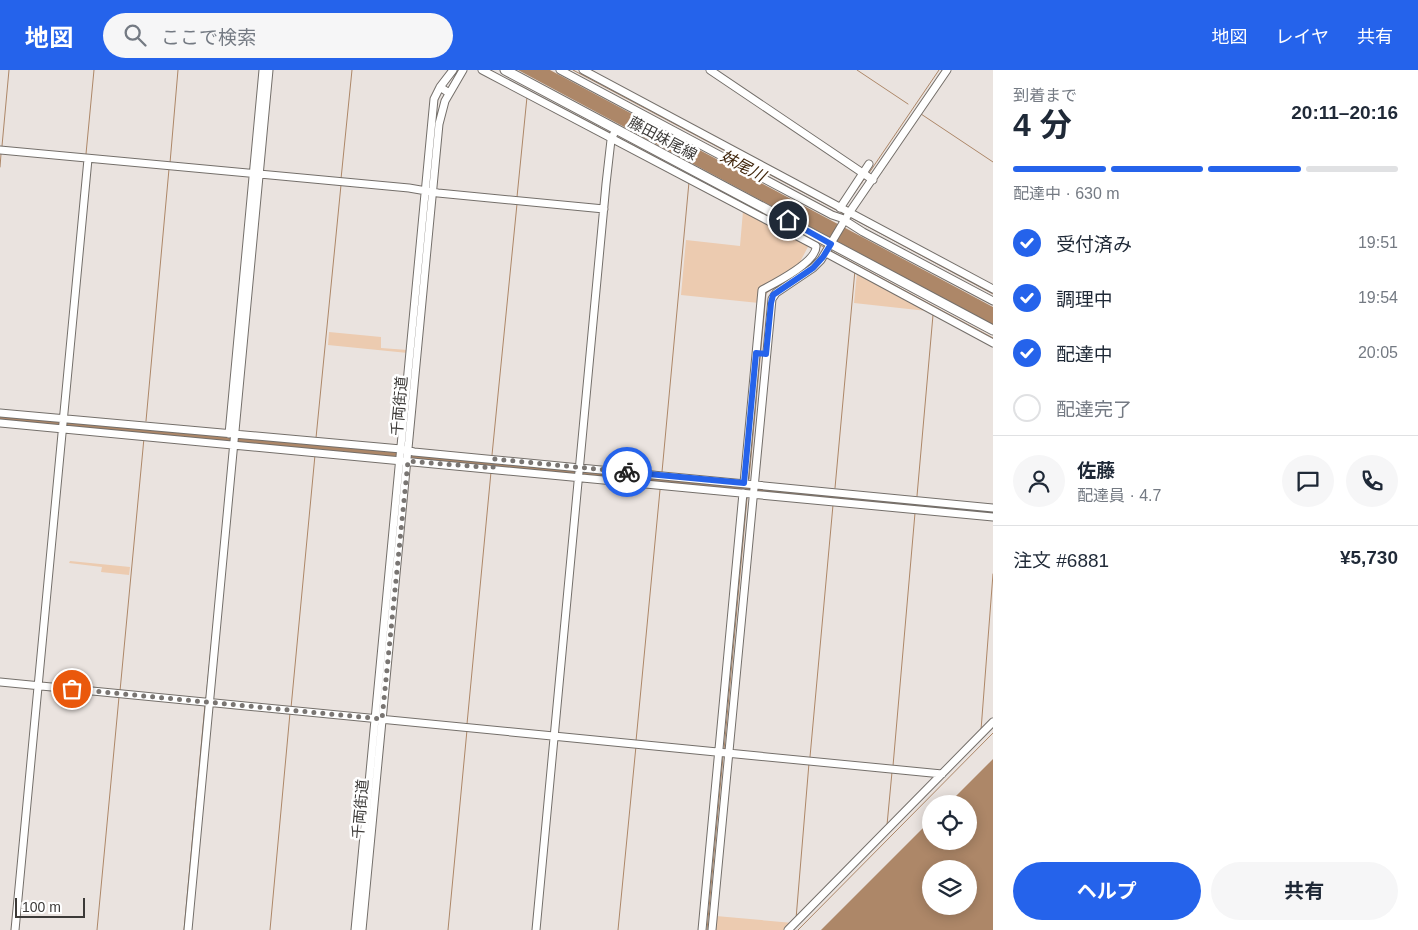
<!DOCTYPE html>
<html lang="ja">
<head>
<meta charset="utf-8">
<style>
	:root { --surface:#fff; --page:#f6f6f7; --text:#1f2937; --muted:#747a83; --line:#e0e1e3; --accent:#2563eb }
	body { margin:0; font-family:Arial,"Noto Sans JP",sans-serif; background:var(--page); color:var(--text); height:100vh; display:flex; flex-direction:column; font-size:19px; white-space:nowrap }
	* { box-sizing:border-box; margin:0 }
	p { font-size:16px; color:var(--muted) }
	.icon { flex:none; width:28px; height:28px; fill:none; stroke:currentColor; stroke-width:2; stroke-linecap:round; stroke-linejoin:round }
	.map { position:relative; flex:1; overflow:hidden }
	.panel { display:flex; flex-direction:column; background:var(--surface); width:425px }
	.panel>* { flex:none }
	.controls { position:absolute; left:922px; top:725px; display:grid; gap:10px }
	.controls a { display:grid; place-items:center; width:55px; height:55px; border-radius:50%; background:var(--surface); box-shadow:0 2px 12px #0003; font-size:25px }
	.scale { position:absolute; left:15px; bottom:12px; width:70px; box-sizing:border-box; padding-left:5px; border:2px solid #3c3a38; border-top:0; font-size:14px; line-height:18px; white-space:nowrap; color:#3c3a38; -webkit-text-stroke:4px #fff; paint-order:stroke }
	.pin { position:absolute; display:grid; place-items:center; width:42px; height:42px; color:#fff; margin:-21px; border:2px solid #fff; border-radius:50%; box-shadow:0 1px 5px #0007 }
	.courier { position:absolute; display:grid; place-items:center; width:50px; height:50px; margin:-25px; border:4px solid #2563eb; border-radius:50%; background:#fff; color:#222; box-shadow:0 1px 6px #0007 }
	.summary em { font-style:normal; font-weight:700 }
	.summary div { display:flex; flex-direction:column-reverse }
	.summary { display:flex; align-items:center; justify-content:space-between; height:85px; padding:0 20px }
	h1 { font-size:32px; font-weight:700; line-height:38px }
	.bar { display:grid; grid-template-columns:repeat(4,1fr); gap:8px 5px; align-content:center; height:60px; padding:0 20px }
	.bar i { height:6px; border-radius:4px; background:var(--line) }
	.bar .active { background:var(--accent) }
	.bar p { grid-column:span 4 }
	.line { display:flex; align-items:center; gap:12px; padding:0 20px; border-top:1px solid var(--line) }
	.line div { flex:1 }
	.round { display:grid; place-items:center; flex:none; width:52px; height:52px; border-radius:26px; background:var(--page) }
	ol { padding:0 20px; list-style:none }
	li { display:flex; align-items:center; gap:15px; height:55px }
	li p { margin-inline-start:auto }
	li .icon { padding:5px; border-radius:50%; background:var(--accent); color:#fff; stroke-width:4 }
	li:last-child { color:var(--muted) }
	li i { width:28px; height:28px; border:2px solid var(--line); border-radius:50% }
	.cta { display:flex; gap:10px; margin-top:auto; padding:10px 20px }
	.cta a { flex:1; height:58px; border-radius:30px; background:var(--accent); color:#fff; font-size:20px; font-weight:700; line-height:58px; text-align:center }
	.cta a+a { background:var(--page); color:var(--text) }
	header { display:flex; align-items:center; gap:30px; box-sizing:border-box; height:70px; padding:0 25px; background:var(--accent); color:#fff }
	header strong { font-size:24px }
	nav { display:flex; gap:28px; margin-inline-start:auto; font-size:18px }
	.search { width:350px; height:45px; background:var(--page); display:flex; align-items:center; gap:12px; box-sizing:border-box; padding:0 18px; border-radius:28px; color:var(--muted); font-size:19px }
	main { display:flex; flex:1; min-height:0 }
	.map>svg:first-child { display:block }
</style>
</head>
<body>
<header>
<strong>地図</strong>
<div class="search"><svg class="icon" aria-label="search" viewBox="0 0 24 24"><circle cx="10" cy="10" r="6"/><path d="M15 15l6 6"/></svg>ここで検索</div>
<nav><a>地図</a><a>レイヤ</a><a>共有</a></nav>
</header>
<main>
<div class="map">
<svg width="993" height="860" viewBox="0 0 993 860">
	<rect width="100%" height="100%" fill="#eae3df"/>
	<path fill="#eccbb0" d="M743,141L810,173L801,190L805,192L762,219L759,233L681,225L686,170L740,176Z
		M857,202L927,241L854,233Z
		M329,262L381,267V278L408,280V283L328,275Z
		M70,491L130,497L129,505L101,502L102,497L69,493Z
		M716,846L793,853L786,860H714Z"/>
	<path fill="#ad8768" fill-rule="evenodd" d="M518,0H550L993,237V255Z
		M993,689V860H821L931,750V771H969V734H948ZM931,799H969V836H931Z"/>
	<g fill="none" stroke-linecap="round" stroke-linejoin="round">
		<path stroke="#ad8768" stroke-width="1" d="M573,0L844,144
			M857,0L908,34
			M500,6L612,64
			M921,44L993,92
			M615,66L665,92
			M2,76L9,0
			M86,84L94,0
			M170,93L178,0
			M0,97L1,84
			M869,103L939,0
			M341,109L352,0
			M853,125L865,108
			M517,127L527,27
			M743,134L784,155
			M850,147L993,224
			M818,174L826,178
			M829,180L993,268
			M814,189L819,181L820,176
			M146,351L169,99
			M316,368L341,115
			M492,385L517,134
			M662,402L689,112
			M749,409L766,223L780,214
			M835,418L855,200
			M917,426L933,245
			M120,621L144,368
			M206,629L214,548
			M291,638L315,385
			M467,654L491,402
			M981,660L993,504
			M636,671L660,420
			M724,680L747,428
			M810,687L833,435
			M893,696L915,443
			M887,755L892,702
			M796,849L809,693
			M97,860L119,627
			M184,860L205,635
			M270,860L290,643
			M448,860L467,660
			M618,860L636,676
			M707,860L723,687
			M798,860L993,663"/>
		<path stroke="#ad8768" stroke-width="9" d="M0,349L393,385
			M414,387L993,443"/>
		<g stroke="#746f6a" stroke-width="9">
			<path id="minor" d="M482,0L816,176C817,192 775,213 762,220L744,413
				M560,0L832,145L841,148L863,162L993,231
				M583,0L993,219
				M710,0L873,110
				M440,17L453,0
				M0,80L409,118L438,123L604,139
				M840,138L869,94
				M826,183L993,273
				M0,343L401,379L414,382L993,438
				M0,353L993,447
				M229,364L263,0
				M0,612L942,704
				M15,860L88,89
				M188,860L269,0
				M355,860L434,29L440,17L449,23
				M362,860L439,54L445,31L463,0
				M536,860L606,114L611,70L616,59
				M702,860L743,423
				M712,860L772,229L776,223L813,198L821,190L849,143L947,0
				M788,860L993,652"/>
		</g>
		<g stroke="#746f6a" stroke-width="11">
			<path id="major" d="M505,0L993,260"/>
		</g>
		<use href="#minor" stroke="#fff" stroke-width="7"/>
		<use href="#major" stroke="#fff" stroke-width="9"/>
	</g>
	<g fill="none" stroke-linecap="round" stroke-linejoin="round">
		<path stroke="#797572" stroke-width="5" stroke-dasharray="0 9" d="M72,619L382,649L408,391L493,398L494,389L627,402"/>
		<path stroke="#2563eb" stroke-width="6" d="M627,402L744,413L756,283L766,284L771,233L773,225L813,198L823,187L831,174L788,150"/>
	</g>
	<g text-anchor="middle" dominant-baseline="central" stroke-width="5" stroke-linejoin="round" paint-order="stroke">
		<g font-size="15" fill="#3c3a38" stroke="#fff">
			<text transform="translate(663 68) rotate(28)">藤田妹尾線</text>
			<text transform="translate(399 336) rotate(-85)">千両街道</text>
			<text transform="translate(360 739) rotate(-85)">千両街道</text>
		</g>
		<g font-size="16" font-style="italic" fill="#41260c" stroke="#fff">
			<text transform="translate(743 96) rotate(28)">妹尾川</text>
		</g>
	</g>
</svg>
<div class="controls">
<a><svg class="icon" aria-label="locate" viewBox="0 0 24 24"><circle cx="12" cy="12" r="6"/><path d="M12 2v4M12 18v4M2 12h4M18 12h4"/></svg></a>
<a><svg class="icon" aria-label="layers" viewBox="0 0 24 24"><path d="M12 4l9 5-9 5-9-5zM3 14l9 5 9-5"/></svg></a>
</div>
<div class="scale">100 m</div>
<div class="pin" style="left:72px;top:619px;background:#ea580c"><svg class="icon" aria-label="bag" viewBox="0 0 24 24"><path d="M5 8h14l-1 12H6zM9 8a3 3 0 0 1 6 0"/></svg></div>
<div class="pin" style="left:788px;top:150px;background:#1f2937"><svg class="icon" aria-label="home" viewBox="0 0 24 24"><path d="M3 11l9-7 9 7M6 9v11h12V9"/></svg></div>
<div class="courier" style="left:627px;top:402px"><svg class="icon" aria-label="bike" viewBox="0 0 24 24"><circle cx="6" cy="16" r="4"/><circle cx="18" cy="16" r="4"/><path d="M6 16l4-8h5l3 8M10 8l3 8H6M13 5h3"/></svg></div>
</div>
<section class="panel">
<div class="summary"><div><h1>4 分</h1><p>到着まで</p></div><em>20:11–20:16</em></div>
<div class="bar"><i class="active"></i><i class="active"></i><i class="active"></i><i></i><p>配達中 · 630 m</p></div>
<ol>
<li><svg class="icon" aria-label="check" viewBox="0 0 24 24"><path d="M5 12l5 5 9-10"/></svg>受付済み<p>19:51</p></li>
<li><svg class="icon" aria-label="check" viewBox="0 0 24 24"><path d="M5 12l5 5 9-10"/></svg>調理中<p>19:54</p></li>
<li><svg class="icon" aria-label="check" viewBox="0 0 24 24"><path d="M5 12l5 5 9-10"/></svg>配達中<p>20:05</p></li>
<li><i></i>配達完了</li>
</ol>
<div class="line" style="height:90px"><a class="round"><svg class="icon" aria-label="person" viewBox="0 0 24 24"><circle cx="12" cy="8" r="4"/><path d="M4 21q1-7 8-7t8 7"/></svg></a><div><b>佐藤</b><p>配達員 · 4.7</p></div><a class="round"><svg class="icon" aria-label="chat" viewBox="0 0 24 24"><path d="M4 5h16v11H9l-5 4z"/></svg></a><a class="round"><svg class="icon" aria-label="phone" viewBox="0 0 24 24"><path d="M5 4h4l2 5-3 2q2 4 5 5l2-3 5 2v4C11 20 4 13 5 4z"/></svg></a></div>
<div class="line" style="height:65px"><div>注文 #6881</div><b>¥5,730</b></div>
<div class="cta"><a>ヘルプ</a><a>共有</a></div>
</section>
</main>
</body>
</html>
